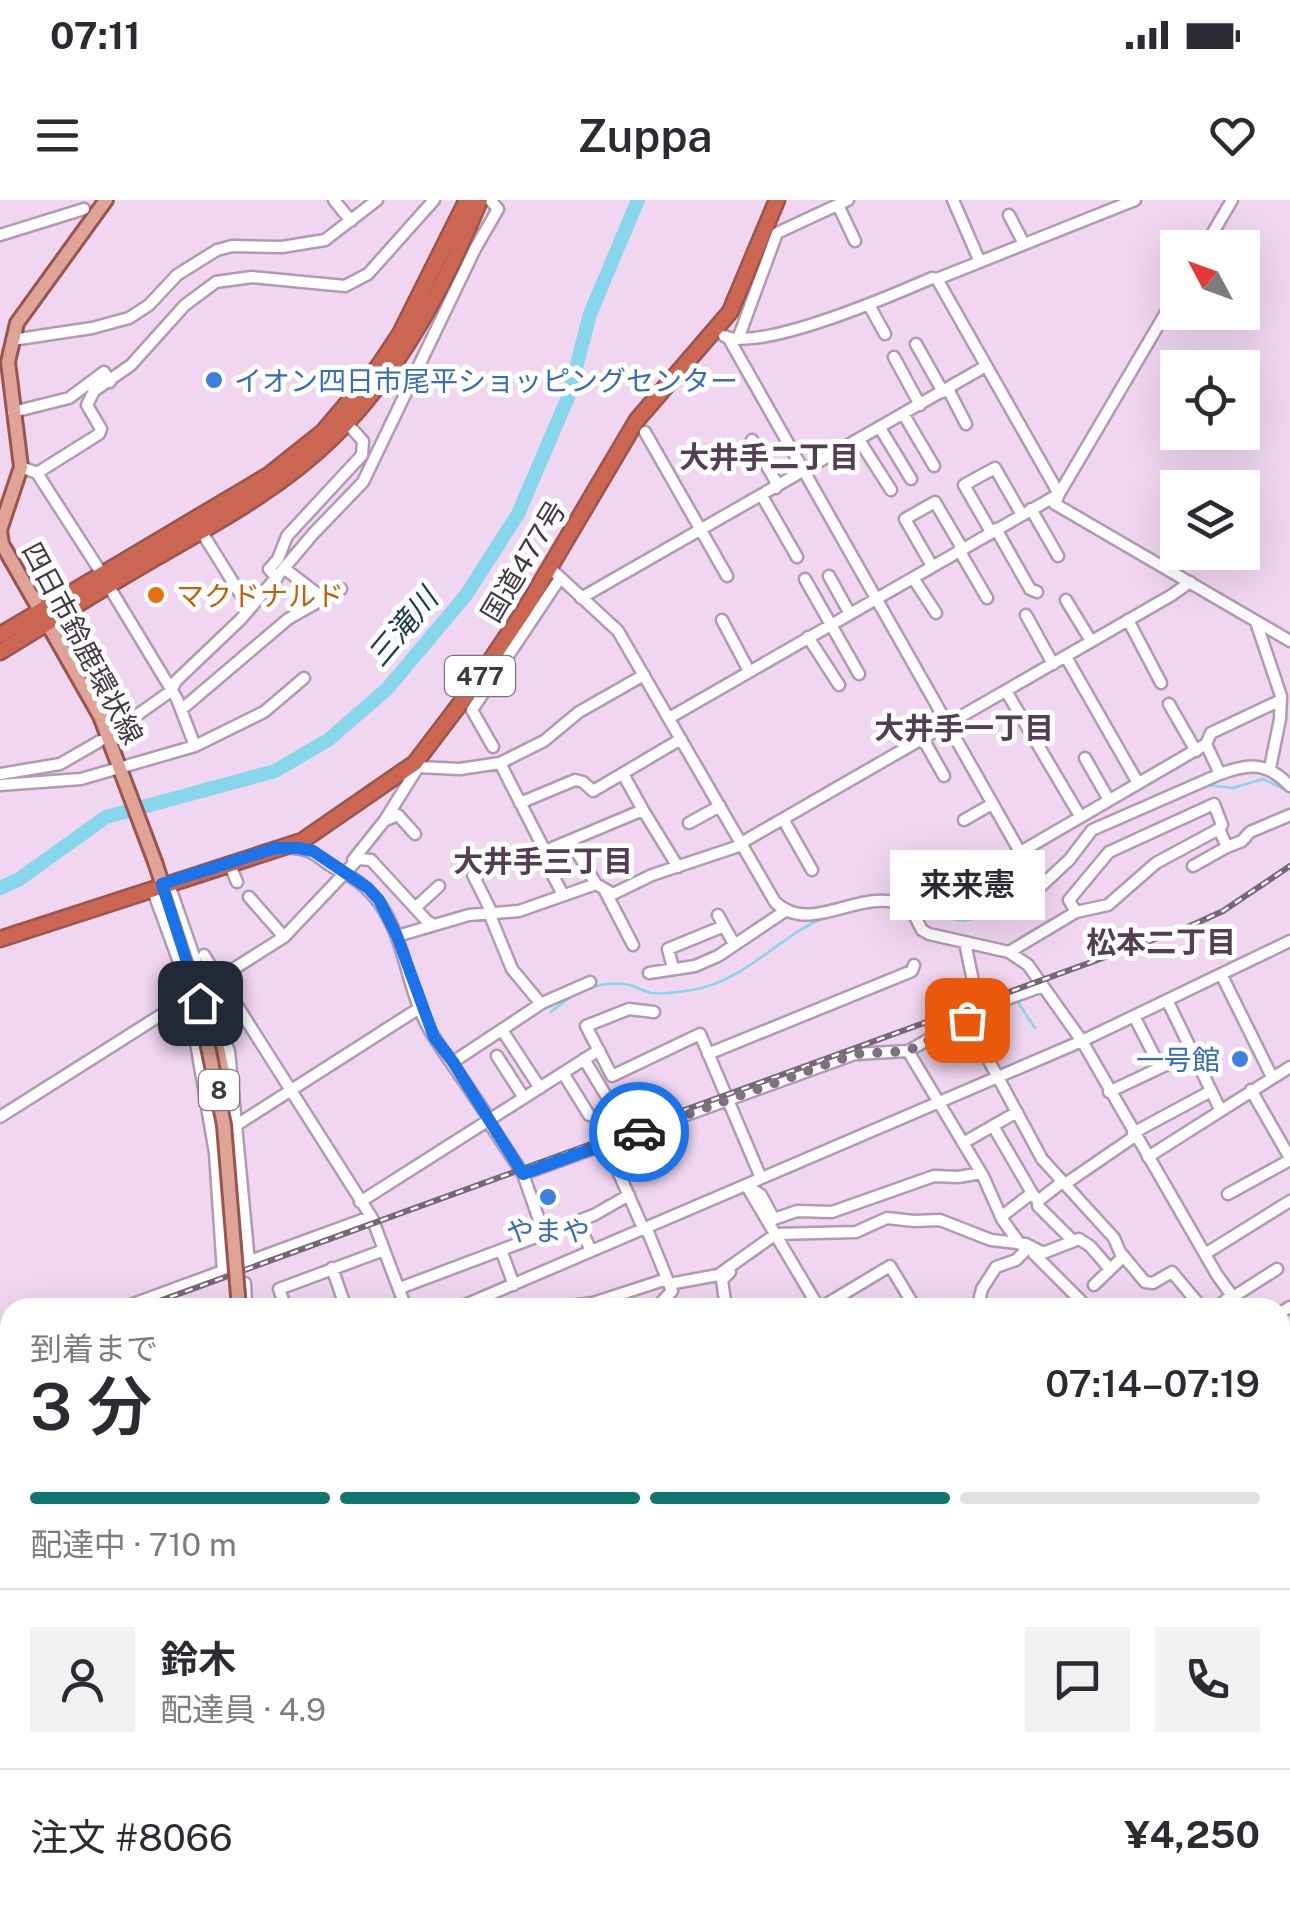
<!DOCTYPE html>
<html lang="ja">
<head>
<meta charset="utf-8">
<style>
	:root { --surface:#fff; --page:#f2f2f3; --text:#2b2b33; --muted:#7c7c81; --line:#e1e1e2; --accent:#0f766e }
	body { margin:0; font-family:"Public Sans","Noto Sans JP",sans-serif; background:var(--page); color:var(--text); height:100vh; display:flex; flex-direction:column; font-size:38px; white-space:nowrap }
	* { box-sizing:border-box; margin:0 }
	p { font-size:32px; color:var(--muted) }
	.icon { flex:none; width:55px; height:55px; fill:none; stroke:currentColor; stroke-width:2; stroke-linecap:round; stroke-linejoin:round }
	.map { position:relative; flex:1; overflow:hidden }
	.panel { position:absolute; left:0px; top:1098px; width:1290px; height:622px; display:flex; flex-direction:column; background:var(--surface); border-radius:30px 30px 0 0; box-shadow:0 10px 40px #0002 }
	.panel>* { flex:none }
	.needle { width:65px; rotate:311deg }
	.fabs { position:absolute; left:1160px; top:30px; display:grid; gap:20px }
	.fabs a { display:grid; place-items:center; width:100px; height:100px; border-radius:0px; background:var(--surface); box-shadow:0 10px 40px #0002; font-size:50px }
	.pin { position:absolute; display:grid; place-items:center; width:85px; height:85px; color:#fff; margin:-42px; border-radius:20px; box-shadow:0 5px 15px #0006 }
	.courier { position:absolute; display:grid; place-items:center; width:100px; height:100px; margin:-50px; border:8px solid #1a73e8; border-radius:50%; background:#fff; color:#222; box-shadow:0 2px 12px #0007 }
	.bubble { position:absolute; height:70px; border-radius:0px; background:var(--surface); box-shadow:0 10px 40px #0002; font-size:32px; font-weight:600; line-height:70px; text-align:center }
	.summary em { font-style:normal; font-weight:600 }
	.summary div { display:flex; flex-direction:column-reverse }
	.summary { display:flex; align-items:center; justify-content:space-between; height:170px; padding:0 30px }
	h1 { font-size:65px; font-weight:600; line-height:75px }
	.bar { display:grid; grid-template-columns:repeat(4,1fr); gap:15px 10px; align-content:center; height:120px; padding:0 30px }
	.bar i { height:12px; border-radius:8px; background:var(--line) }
	.bar .selected { background:var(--accent) }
	.bar p { grid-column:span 4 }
	.line { display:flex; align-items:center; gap:25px; padding:0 30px; border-top:2px solid var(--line) }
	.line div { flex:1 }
	.round { display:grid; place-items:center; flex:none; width:105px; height:105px; border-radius:0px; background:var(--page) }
	.status { display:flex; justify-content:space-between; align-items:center; height:70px; padding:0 50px; background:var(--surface); direction:ltr }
	.status svg { height:28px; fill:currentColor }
	header { display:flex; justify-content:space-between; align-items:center; height:130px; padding:0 30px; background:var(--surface); font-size:45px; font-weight:600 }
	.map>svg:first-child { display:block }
</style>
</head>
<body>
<div class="status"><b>07:11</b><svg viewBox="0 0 49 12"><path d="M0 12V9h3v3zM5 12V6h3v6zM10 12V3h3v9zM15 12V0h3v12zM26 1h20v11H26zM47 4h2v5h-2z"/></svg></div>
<header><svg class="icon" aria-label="menu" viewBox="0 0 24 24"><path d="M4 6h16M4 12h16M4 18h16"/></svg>Zuppa<svg class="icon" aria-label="heart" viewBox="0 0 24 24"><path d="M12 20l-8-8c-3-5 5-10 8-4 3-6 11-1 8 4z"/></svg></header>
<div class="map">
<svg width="1290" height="1718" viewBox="0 0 1290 1718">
	<rect width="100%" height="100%" fill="#f0d6f0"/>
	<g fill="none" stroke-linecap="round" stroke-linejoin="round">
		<path stroke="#86d6ec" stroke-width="2.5" d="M42,400L89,374
			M0,425L29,408
			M1208,585L1233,588L1263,579L1290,592
			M1051,684L1067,669
			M882,706L908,712
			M916,713L964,721L1016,707L1041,692
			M1017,801L1035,828
			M551,812C572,794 600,779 629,785C636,787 644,791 651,793C663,795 685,791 697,789C747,779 780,735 826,717"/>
		<path stroke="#86d6ec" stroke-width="14" d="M0,688L18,680L106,617L275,571L328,540L387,489L466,395L518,314L569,195L590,114L638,0
			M1280,1438L1290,1434
			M1146,1718L1147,1710"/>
		<g stroke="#b29ab3" stroke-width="15">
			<path id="minor" d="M334,0L351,21
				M953,0L980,62
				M838,5L855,41
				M1009,15L1024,44
				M0,35L84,9
				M1204,48L1232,0
				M937,79L1059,294L1055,304L1290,441
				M869,105L885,134
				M724,136C761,152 893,95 932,78L937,79L1135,0
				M729,139L1020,652
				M738,139L777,33L848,0
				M12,140L92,128L129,118L149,105L177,75L217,50L232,46L282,47L325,40L377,0
				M916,144L943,192
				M894,157L920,205
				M948,189L966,224
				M13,212L69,198L104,172L110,182
				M904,215L934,266
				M880,228L911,279
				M645,232L727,376
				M752,240L775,280L776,288
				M859,240L891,290
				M21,267L37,273L102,374
				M37,273L99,234L101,229L87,205L94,191L131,165L185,105L216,82L252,77L345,86L368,74L434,0
				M762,296L797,357
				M1031,309L1058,356
				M996,329L1030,389L1037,392
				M201,331L246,403L257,400
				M991,332L964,285L995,268L1022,315
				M959,350L987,398
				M932,366L905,319L935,302L962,348
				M285,369L324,399
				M551,369L618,431L775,702C813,738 861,683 910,707L922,730L929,734L1009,752L1028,765L1082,841L1217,1075L1241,1108
				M829,376L850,414
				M277,378L269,369L278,359L287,336L362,255L363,241L343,219
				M913,378L936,413
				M805,379L859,474
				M108,385L177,499L195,546
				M581,398L986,166
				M1066,400L1091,441
				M1026,415L1053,464
				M722,420L749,471
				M1128,420L1161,483
				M1256,422L1281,496L1280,519L1270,568
				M808,437L839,485
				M1066,457L1138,583
				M1006,491L1080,616
				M1169,504L1196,551
				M182,509L288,419L341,389
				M669,518L1059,294L1178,92
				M116,530L171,491L176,481L241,419L313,334L363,282L475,49L498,9L490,0
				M923,539L944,576
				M1206,544L1211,533L1281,500
				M493,547L472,510L560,378
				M1085,558L1109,600
				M500,563L545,651L643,610L678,667
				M418,567L460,569L500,563L544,541L579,512L644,475
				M0,574L60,564L100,541
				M623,574L643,610
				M0,585L81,579L195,546L264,512L304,478
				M520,603L575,580L583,582L593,591L681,539
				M783,619L812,670
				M386,620L398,615L415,634
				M964,620L992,604
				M689,623L720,606
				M571,642L596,684
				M741,643L1172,395L1190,382
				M291,648C313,647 320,661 338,670C411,703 397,781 434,837C452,865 472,892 490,920
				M544,651L542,654L563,695
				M1019,653L1040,687L1069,660L1092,630L1220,574
				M353,660L385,620L418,567
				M229,663L237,682
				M1193,666L1227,647
				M168,682L206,791
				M152,688L191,795
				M604,689L633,745
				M249,697L284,737
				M910,707L920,708L962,686L1206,544L1220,574C1250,563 1267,562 1290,586
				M415,708L439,686
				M1076,712L1069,700L1109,652L1214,604L1222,625L1219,629L1227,647L1242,641L1250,632L1290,615
				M489,713L512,769L541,804
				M492,713L473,675L506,663
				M718,715L734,744
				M397,736L469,715L519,711L596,684L613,694L652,675L742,645
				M965,743L973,781
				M1009,752L1076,712L1108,705L1156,663L1219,629
				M204,755L218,778
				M673,768L668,749L724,726
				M649,773L695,766L718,756L785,711
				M1221,774L1272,877
				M219,777L372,1018L406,1108
				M1167,800L1220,909
				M654,812L629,809L586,826L612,876L700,834L761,978
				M1134,816L1160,867
				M967,820L1042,959L1114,1038L1120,1052L1145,1082L1153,1083L1172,1072L1202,1108
				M197,821L196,843L215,953L223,1072
				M216,821L229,851L249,1062
				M502,830L540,888
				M908,851L983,976L1002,1019L1020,1044
				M708,854L912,771L914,765
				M497,856L524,898
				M584,859L605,894
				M453,862L542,803L590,782
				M563,873L589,915
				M1251,890L1290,958
				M1109,892L1170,863
				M0,917L284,737L358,659L371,660L427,721L434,725
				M488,921L523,974
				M235,926L421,807
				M993,926L1032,993
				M1133,933L1211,891
				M963,943L1017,912
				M606,944L643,1028
				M1148,957L1290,867
				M1065,984L1135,936
				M746,985L761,995L774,1019L797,1011L832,1012L934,976L958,977L981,973
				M749,990L819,1108
				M1228,994L1290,960
				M1038,1001V1006L1072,1040
				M360,1002L599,850
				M1001,1017L1032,993L1038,1001L1061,983
				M578,1022L591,1051
				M646,1027L672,1091L656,1108
				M544,1034L594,1015L629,995
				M1034,1054L1088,1108
				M1205,1054L1290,1001
				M332,1068L346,1108
				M245,1083L246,1108
				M669,1084L718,1075L776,1034L856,1032L887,1018L914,1021L940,1020L991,1040L1026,1044L1043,1053L1079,1039L1090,1046L1109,1068
				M514,1085L501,1050L544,1034L523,974L855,854L908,851L990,805L1043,786
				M1094,1085L1123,1057
				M400,1088L501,1050
				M1233,1097L1277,1069
				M122,1108L370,1017
				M286,1108L279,1089L384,1050
				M458,1108L1082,841L1290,741
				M555,1108L593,1103L667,1079
				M726,1108L722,1080L730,1072
				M820,1108L890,1066L913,1104L911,1108
				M977,1108L982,1089L996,1067L1016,1060L1027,1049
				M1216,1108L1232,1095
				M1280,1113L1290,1107
				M1280,1144L1290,1156
				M0,1145L10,1140
				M0,1190L10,1186
				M1280,1191L1290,1183
				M1280,1199L1290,1211
				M0,1202L10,1206
				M0,1266L10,1264
				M1280,1281L1290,1274
				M1280,1318L1290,1325
				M1280,1406L1290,1396
				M0,1478L10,1470
				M1280,1532L1290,1543
				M1280,1592L1290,1584
				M316,1710L317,1718
				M674,1710L676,1718
				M870,1710L878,1718
				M774,1714L783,1710
				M20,1718L22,1710
				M436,1718L437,1710
				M885,1718L894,1710
				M918,1718L927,1710
				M1170,1718L1173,1710"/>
		</g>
		<g stroke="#9a564c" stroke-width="18">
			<path id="major" d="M106,0L17,123L8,162L21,267L0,330L2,344L100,516L155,662L195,783
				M191,795L196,818
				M208,801L226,886
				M285,1710V1718"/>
		</g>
		<g stroke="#9a564c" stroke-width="19">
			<path id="highway" d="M0,435L269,275L323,232L378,167L400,134L467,0
				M0,452C48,423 95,393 143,365C208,327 278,291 332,238C400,172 444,86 480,0
				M0,739L302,641L415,563L469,492L524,411L637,220L730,112L777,0"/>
		</g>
		<use href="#minor" stroke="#fff" stroke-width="10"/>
		<use href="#major" stroke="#dfa397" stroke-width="12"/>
		<use href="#highway" stroke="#ca6651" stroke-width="14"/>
		<g stroke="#766777" stroke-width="6">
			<path id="rail" d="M140,1108L1188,727L1223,711L1290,666
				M0,1158L10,1154"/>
		</g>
		<use href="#rail" stroke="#fff" stroke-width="2.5" stroke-dasharray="8" stroke-linecap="butt"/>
		<g stroke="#9a564c" stroke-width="18" stroke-linecap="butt">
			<path id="major-bridge" d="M195,783L224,925L239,1108"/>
		</g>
		<use href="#major-bridge" stroke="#dfa397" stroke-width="12"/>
	</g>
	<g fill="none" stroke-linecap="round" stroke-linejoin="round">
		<path stroke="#7f6f80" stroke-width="10" stroke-dasharray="0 18" d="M639,932L855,854L908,851L967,820"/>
		<path stroke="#1a73e8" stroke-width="12" d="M200,803L162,684L276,648H298L313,651L368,688L379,700L397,736L434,837L453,862L523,974L639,932"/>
	</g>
	<g fill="#3f7fe0" stroke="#fff" stroke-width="4">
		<circle cx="214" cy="180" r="10"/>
		<circle cx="1240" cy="859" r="10"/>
		<circle cx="548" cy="997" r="10"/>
	</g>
	<circle fill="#e8710a" stroke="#fff" stroke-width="4" cx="156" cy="395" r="10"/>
	<g text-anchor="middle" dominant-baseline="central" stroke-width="10" stroke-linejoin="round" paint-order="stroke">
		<g fill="#fff" stroke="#7b747b" stroke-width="2.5">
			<rect x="445" y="456" width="70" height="40" rx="8"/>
			<rect x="199" y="870" width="40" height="40" rx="8"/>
		</g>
		<g font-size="25" font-weight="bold" fill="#423843">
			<text x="480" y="476">477</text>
			<text x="219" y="890">8</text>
		</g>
		<g font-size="28" fill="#366cbe" stroke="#fff" text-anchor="start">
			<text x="234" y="180">イオン四日市尾平ショッピングセンター</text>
			<text x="1220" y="859" text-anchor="end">一号館</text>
			<text x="548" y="1030" text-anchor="middle">やまや</text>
		</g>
		<g font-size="28" fill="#423843" stroke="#fff">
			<text transform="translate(523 361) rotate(-59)">国道477号</text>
			<text transform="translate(83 443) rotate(62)">四日市鈴鹿環状線</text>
		</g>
		<g font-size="28" fill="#c56008" stroke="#fff" text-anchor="start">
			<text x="176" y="395">マクドナルド</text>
		</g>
		<g font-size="30" font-weight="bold" fill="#533e54" stroke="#fff">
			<text x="769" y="257">大井手二丁目</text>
			<text x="964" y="528">大井手一丁目</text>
			<text x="543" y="661">大井手三丁目</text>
			<text x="1161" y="742">松本二丁目</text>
		</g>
		<g font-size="30" font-style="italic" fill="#183e47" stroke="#fff">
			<text transform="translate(402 427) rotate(-50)">三滝川</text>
		</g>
	</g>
</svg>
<div class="fabs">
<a><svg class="needle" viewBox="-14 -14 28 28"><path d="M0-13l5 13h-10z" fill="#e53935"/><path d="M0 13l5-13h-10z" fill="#7c7c81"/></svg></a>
<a><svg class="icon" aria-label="locate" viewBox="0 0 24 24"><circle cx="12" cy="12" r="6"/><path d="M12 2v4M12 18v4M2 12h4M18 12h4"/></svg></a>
<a><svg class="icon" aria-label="layers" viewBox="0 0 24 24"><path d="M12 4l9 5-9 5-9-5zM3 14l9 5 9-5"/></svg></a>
</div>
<div class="pin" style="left:967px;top:820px;background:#ea580c"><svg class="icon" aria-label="bag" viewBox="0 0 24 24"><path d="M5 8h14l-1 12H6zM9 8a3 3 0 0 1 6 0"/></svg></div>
<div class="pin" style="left:200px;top:803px;background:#1f2937"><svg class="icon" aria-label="home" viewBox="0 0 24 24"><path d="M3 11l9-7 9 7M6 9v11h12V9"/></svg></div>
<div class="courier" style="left:639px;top:932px"><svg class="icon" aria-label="car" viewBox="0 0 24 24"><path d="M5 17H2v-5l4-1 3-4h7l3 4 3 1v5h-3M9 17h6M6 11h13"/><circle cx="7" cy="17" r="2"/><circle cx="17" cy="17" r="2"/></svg></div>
<div class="bubble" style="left:890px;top:650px;width:155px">来来憲</div>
<section class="panel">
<div class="summary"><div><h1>3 分</h1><p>到着まで</p></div><em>07:14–07:19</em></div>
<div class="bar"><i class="selected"></i><i class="selected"></i><i class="selected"></i><i></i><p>配達中 · 710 m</p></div>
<div class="line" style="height:180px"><a class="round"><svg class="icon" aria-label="person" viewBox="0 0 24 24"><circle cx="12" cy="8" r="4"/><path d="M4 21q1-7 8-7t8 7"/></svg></a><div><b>鈴木</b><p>配達員 · 4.9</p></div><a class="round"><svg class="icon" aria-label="chat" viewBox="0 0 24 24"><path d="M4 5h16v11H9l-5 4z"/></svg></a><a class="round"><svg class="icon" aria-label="phone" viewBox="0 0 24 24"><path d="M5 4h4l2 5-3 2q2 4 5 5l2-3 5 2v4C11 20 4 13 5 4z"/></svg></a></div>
<div class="line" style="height:130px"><div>注文 #8066</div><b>¥4,250</b></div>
</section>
</div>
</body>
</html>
